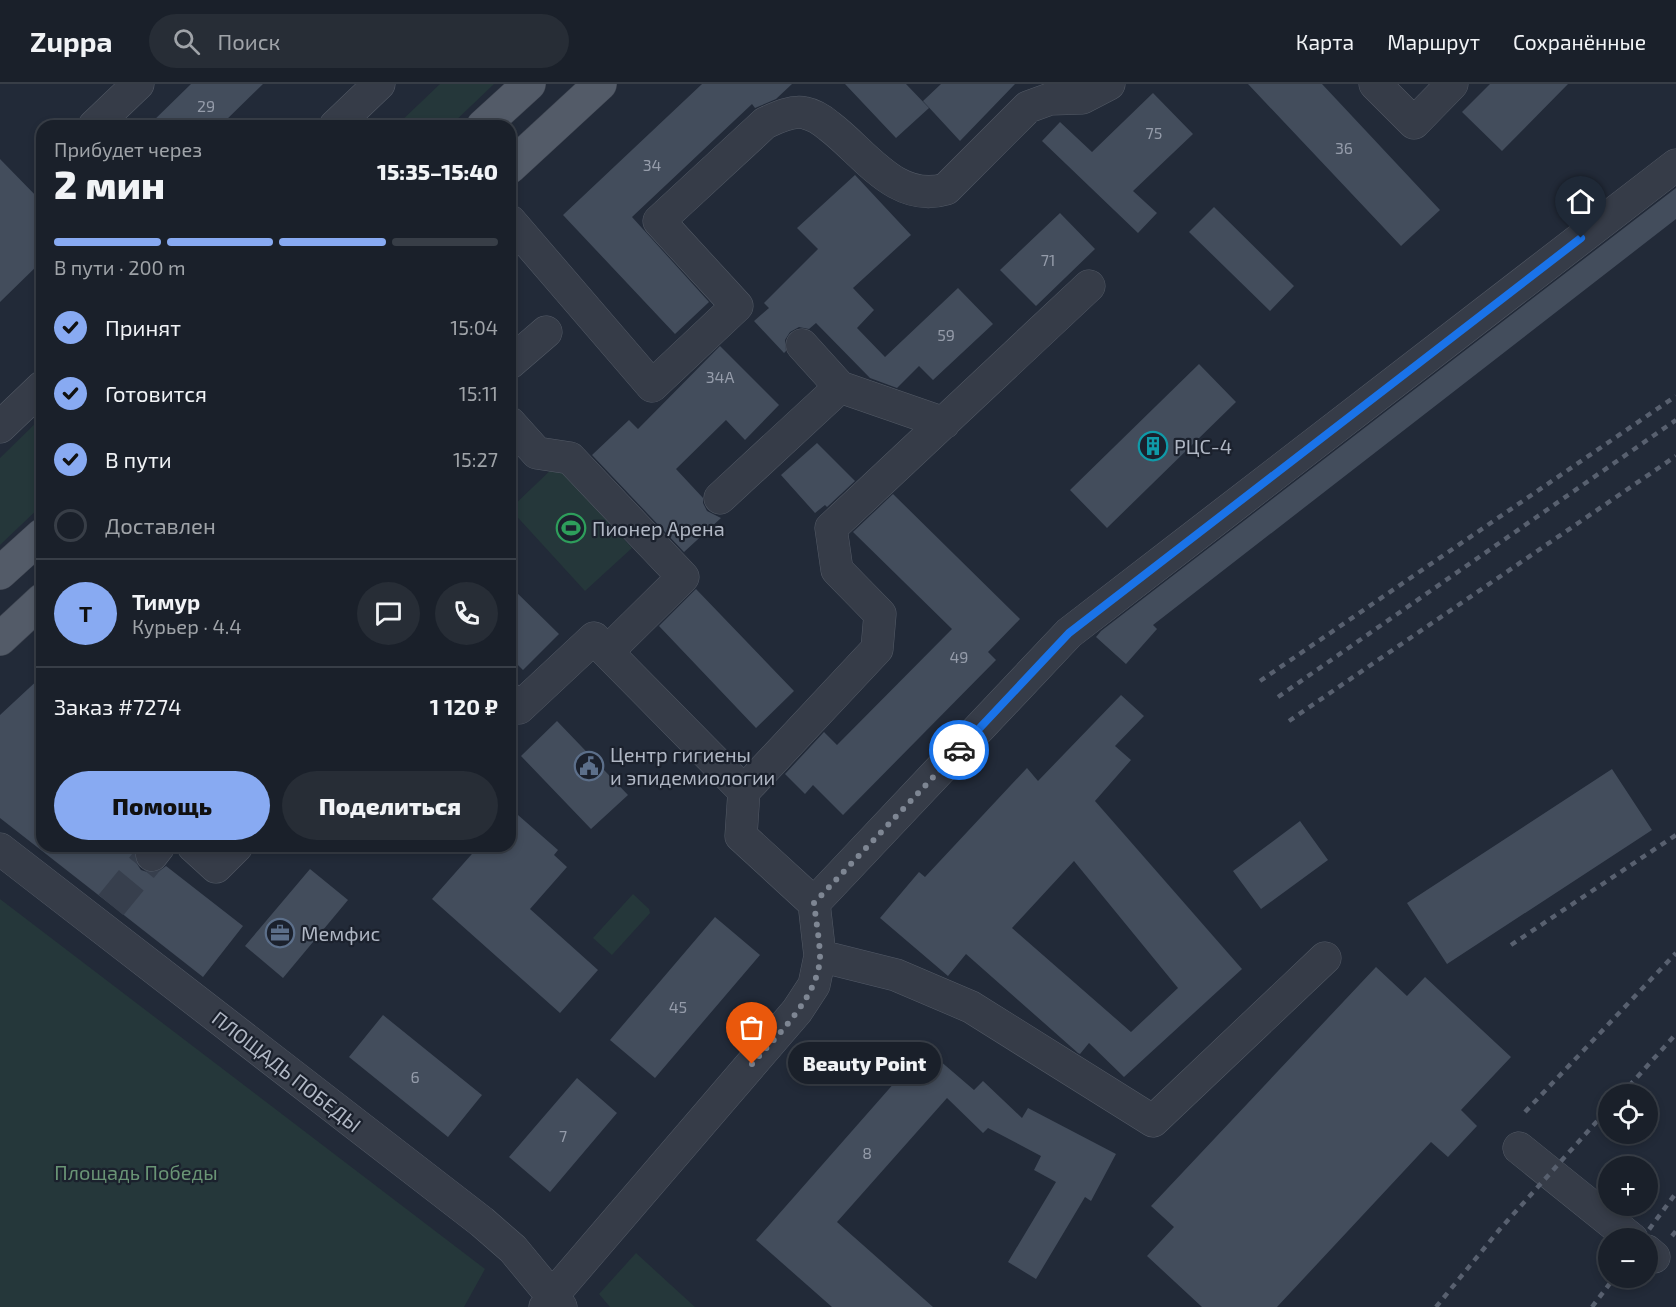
<!DOCTYPE html>
<html lang="ru">
<head>
<meta charset="utf-8">
<style>
	:root { --surface:#1a202a; --page:#272d36; --text:#f1f3f6; --muted:#9fa3a8; --line:#383e47; --accent:#88aaf2 }
	body { margin:0; font-family:"Exo 2",sans-serif; background:var(--page); color:var(--text); height:100vh; display:flex; flex-direction:column; font-size:22px; white-space:nowrap }
	* { box-sizing:border-box; margin:0 }
	p { font-size:20px; color:var(--muted) }
	.icon { flex:none; width:33px; height:33px; fill:none; stroke:currentColor; stroke-width:2; stroke-linecap:round; stroke-linejoin:round }
	.map { position:relative; flex:1; overflow:hidden }
	.panel { position:absolute; left:36px; top:36px; width:480px; height:732px; display:flex; flex-direction:column; background:var(--surface); border-radius:18px; box-shadow:0 3px 9px #0003,0 0 0 2px var(--line) }
	.panel>* { flex:none }
	.fabs { position:absolute; left:1598px; top:1000px; display:grid; gap:12px }
	.fabs a { display:grid; place-items:center; width:60px; height:60px; border-radius:50%; background:var(--surface); box-shadow:0 3px 9px #0003,0 0 0 2px var(--line); font-size:30px }
	.pin { position:absolute; display:grid; place-items:center; width:51px; height:51px; color:#fff; margin:-62px -26px; border-radius:50% 50% 50% 0; rotate:-45deg; box-shadow:0 0 6px #0007 }
	.pin .icon { rotate:45deg }
	.courier { position:absolute; display:grid; place-items:center; width:60px; height:60px; margin:-30px; border:4px solid #1a73e8; border-radius:50%; background:#fff; color:#222; box-shadow:0 2px 8px #0007 }
	.bubble { position:absolute; height:42px; border-radius:21px; background:var(--surface); box-shadow:0 3px 9px #0003,0 0 0 2px var(--line); font-size:20px; font-weight:800; line-height:42px; text-align:center }
	.head em { font-style:normal; font-weight:800 }
	.head div { display:flex; flex-direction:column-reverse }
	.head { display:flex; align-items:center; justify-content:space-between; height:102px; padding:0 18px }
	h1 { font-size:39px; font-weight:800; line-height:45px }
	.bar { display:grid; grid-template-columns:repeat(4,1fr); gap:9px 6px; align-content:center; height:72px; padding:0 18px }
	.bar i { height:8px; border-radius:4px; background:var(--line) }
	.bar .selected { background:var(--accent) }
	.bar p { grid-column:span 4 }
	.line { display:flex; align-items:center; gap:15px; padding:0 18px; border-top:2px solid var(--line) }
	.line div { flex:1 }
	.round { display:grid; place-items:center; flex:none; width:63px; height:63px; border-radius:32px; background:var(--page) }
	ol { padding:0 18px; list-style:none }
	li { display:flex; align-items:center; gap:18px; height:66px }
	li p { margin-inline-start:auto }
	li .icon { padding:6px; border-radius:50%; background:var(--accent); color:#111; stroke-width:4 }
	li:last-child { color:var(--muted) }
	li i { width:33px; height:33px; border:3px solid var(--line); border-radius:50% }
	.primary-button { display:flex; gap:12px; margin-top:auto; padding:12px 18px }
	.primary-button a { flex:1; height:69px; border-radius:36px; background:var(--accent); color:#111; font-size:24px; font-weight:800; line-height:69px; text-align:center }
	.primary-button a+a { background:var(--page); color:var(--text) }
	header { display:flex; align-items:center; gap:36px; box-sizing:border-box; height:84px; padding:0 30px; background:var(--surface); border-bottom:2px solid var(--line) }
	header strong { font-size:28px }
	nav { display:flex; gap:33px; margin-inline-start:auto; font-size:21px }
	.search { width:420px; height:54px; background:var(--page); display:flex; align-items:center; gap:15px; box-sizing:border-box; padding:0 21px; border-radius:33px; color:var(--muted); font-size:22px }
	.map>svg:first-child { display:block }
</style>
</head>
<body>
<header>
<strong>Zuppa</strong>
<div class="search"><svg class="icon" aria-label="search" viewBox="0 0 24 24"><circle cx="10" cy="10" r="6"/><path d="M15 15l6 6"/></svg>Поиск</div>
<nav><a>Карта</a><a>Маршрут</a><a>Сохранённые</a></nav>
</header>
<div class="map">
<svg width="1676" height="1223" viewBox="0 0 1676 1223">
	<rect width="100%" height="100%" fill="#222a38"/>
	<path fill="#25373a" d="M440,0H494L450,42H396Z
		M42,333V421L0,461V374Z
		M556,381L632,464L585,507L510,425Z
		M633,810L649,825L650,829L612,871L593,854Z
		M0,815L485,1185L464,1223H0Z
		M636,1169L695,1223H610L599,1210Z"/>
	<path fill="#434d5c" fill-rule="evenodd" d="M191,0H263L220,42H148Z
		M702,0H792L776,15L755,24L752,20L632,133L709,218L675,250L563,131Z
		M845,0H906L929,24L896,54Z
		M941,0H1015L960,57L923,17Z
		M1248,0H1322L1440,126L1401,162Z
		M1490,0H1568L1502,67L1462,28Z
		M1153,9L1193,50L1133,107L1157,129L1138,149L1042,57L1060,38L1092,68Z
		M0,75L42,118V177L0,218Z
		M855,91L911,151L853,204L874,226L857,244L885,273L958,204L993,240L933,296L919,282L897,304L870,294L816,239L809,245L799,243L790,248L785,256L786,267L784,269L754,237L769,224L764,219L818,165L797,144Z
		M1676,104V135L1153,541L1157,545L1126,580L1096,553L1101,547Z
		M1214,123L1294,202L1270,227L1189,148Z
		M1060,129L1095,165L1036,222L1000,186Z
		M720,262L779,321L745,356L726,336L676,385L703,414V419L707,427L721,434L684,468L592,371L629,336L638,345Z
		M1199,280L1236,318L1107,444L1070,406Z
		M817,359L855,397L827,423L825,421L815,429L781,391Z
		M893,410L1020,535L988,568L996,576L843,731L813,701L805,710L785,690L824,648L837,661L952,545L853,448Z
		M510,502L559,550L523,586L510,573Z
		M696,505L794,607L756,644L659,542Z
		M42,592V762H137L134,769L135,777L141,786L150,789L158,788L166,782L243,842L203,893L0,734V631Z
		M1121,611L1144,632L1115,662L1131,676L1095,717L1242,885L1124,993L1089,959L1080,970L1078,969L966,870L948,892L880,834L919,788L925,793L1027,684L1038,697ZM1074,777L1178,904L1131,948L1012,844Z
		M557,637L628,711L591,745L521,672Z
		M1612,685L1652,746L1447,880L1407,819Z
		M510,724L558,766L554,771L567,783L530,825L598,886L560,929L432,815L479,762H510Z
		M1300,737L1328,776L1261,825L1233,787Z
		M310,785L348,816L283,894L245,862Z
		M715,833L760,871L655,994L610,956Z
		M1376,883L1407,912L1425,893L1511,973L1461,1026L1477,1042L1448,1073L1431,1058L1277,1223H1202L1147,1172L1174,1143L1151,1122Z
		M383,931L482,1011L448,1053L349,973Z
		M925,964L974,1006L983,997L1022,1034L1028,1024L1116,1070L1091,1117L1085,1113L1036,1195L1008,1178L1056,1098L1034,1086L1041,1072L988,1044L983,1049L947,1014L837,1138L933,1223H832L756,1156Z
		M577,994L617,1029L550,1108L509,1073Z"/>
	<g fill="none" stroke-linecap="round" stroke-linejoin="round">
		<path stroke="#373f4d" stroke-width="32" stroke-dasharray="32 16" stroke-linecap="butt" d="M111,821L152,771"/>
		<g stroke="#535a66" stroke-width="33">
			<path id="minor" d="M1375,0L1414,39L1452,0
				M94,42L138,0
				M335,42L379,0
				M510,137L652,302L737,222L659,137L765,39C776,34 792,26 805,29C815,31 822,36 829,42C865,69 896,120 946,105L1028,23L1050,15L1082,14L1109,0
				M510,279L546,248
				M840,303L944,339
				M510,339L537,369L570,374L683,493L607,568L744,707L741,752L814,819
				M0,343L42,303
				M720,414L840,303L802,261
				M510,615L519,624L594,554L607,568
				M744,707L877,565L880,530L837,486L831,444L1089,202
				M193,762L216,783L237,762
				M0,765L482,1138L513,1165L561,1223
				M152,771L159,762
				M820,872L896,891L971,923L1153,1037L1325,874
				M1519,1064L1632,1155
				M1647,1167L1654,1173
				M545,1223L553,1211L797,927L814,901L820,872L814,819L1069,549L1676,81"/>
		</g>
		<g stroke="#3f4551" stroke-width="34">
			<path id="major" d="M483,42L529,0
				M510,83L600,0
				M0,489L42,451
				M0,555L42,516"/>
		</g>
		<use href="#minor" stroke="#363c48" stroke-width="32"/>
		<use href="#major" stroke="#535b68" stroke-width="33"/>
		<path stroke="#58606f" stroke-width="4.5" stroke-dasharray="6 6" stroke-linecap="butt" d="M1260,597L1676,312
			M1278,613L1676,336
			M1289,637L1676,372
			M1511,861L1676,751
			M1621,1011L1676,950
			M1525,1028L1676,869
			M1672,1152L1676,1147
			M1642,1155L1676,1109
			M1436,1223L1500,1145L1608,1025
			M1592,1223L1614,1194"/>
	</g>
	<g fill="none" stroke-linecap="round" stroke-linejoin="round">
		<path stroke="#7e8693" stroke-width="6" stroke-dasharray="0 10.8" d="M752,980C777,951 821,911 820,870C819,853 816,836 814,819L959,666"/>
		<path stroke="#1a73e8" stroke-width="8" d="M959,666L1069,549L1581,154"/>
	</g>
	<defs>
		<g id="building-ring" transform="scale(1.5)"><circle r="9.5" fill="#1b212d" stroke="#0f9aa8" stroke-width="1.5"/><path d="M-4-6H4V6H1V3H-1V6H-4ZM-2.5-4.3h1.7v1.8h-1.7ZM.8-4.3h1.7v1.8H.8ZM-2.5-1h1.7V.8h-1.7ZM.8-1h1.7V.8H.8Z" fill="#0f9aa8"/></g>
		<g id="stadium-ring" transform="scale(1.5)"><circle r="9.5" fill="#1b212d" stroke="#2e9e5b" stroke-width="1.5"/><path d="M0-5a6.5 5 0 1 0 0 10a6.5 5 0 1 0 0-10ZM-3.5-1.8h7v3.6h-7Z" fill="#2e9e5b"/></g>
		<g id="civic-ring" transform="scale(1.5)"><circle r="9.5" fill="#1b212d" stroke="#5c6f8a" stroke-width="1.5"/><path d="M-.6-6.5H3V-4.5H.6V-3L4-1V1h2V6H-6V1h2V-1L-.6-3ZM-1.2 2.5V6h2.4V2.5Z" fill="#5c6f8a"/></g>
		<g id="office-ring" transform="scale(1.5)"><circle r="9.5" fill="#1b212d" stroke="#5c6f8a" stroke-width="1.5"/><path d="M-6-3h4V-5.5h4V-3h4V5H-6ZM-1-4.5V-3h2v-1.5ZM-6 0V1H6V0Z" fill="#5c6f8a"/></g>
	</defs>
	<g fill-rule="evenodd">
		<use href="#building-ring" x="1153" y="362"/>
		<use href="#stadium-ring" x="571" y="444"/>
		<use href="#civic-ring" x="589" y="682"/>
		<use href="#office-ring" x="280" y="849"/>
	</g>
	<g text-anchor="middle" dominant-baseline="central" stroke-width="4.5" stroke-linejoin="round" paint-order="stroke">
		<g font-size="16" fill="#959caa">
			<text x="206" y="21">29</text>
			<text x="1154" y="48">75</text>
			<text x="1344" y="63">36</text>
			<text x="652" y="80">34</text>
			<text x="1048" y="175">71</text>
			<text x="946" y="250">59</text>
			<text x="720" y="292">34А</text>
			<text x="959" y="572">49</text>
			<text x="678" y="922">45</text>
			<text x="415" y="992">6</text>
			<text x="563" y="1051">7</text>
			<text x="867" y="1068">8</text>
		</g>
		<g font-size="20" fill="#b0b7c4" stroke="#1b212d" text-anchor="start">
			<text x="1174" y="362">РЦС-4</text>
			<text x="592" y="444">Пионер Арена</text>
			<text x="610" y="670">Центр гигиены<tspan x="610" dy="23">и эпидемиологии</tspan></text>
			<text x="301" y="849">Мемфис</text>
		</g>
		<g font-size="20" fill="#b0b7c4" stroke="#1b212d">
			<text transform="translate(287 987) rotate(38)">ПЛОЩАДЬ ПОБЕДЫ</text>
		</g>
		<g font-size="20" fill="#699475" stroke="#1b212d">
			<text x="136" y="1088">Площадь Победы</text>
		</g>
	</g>
</svg>
<div class="fabs">
<a><svg class="icon" aria-label="locate" viewBox="0 0 24 24"><circle cx="12" cy="12" r="6"/><path d="M12 2v4M12 18v4M2 12h4M18 12h4"/></svg></a>
<a>+</a>
<a>−</a>
</div>
<div class="pin" style="left:752px;top:980px;background:#ea580c"><svg class="icon" aria-label="bag" viewBox="0 0 24 24"><path d="M5 8h14l-1 12H6zM9 8a3 3 0 0 1 6 0"/></svg></div>
<div class="pin" style="left:1581px;top:154px;background:#1f2937"><svg class="icon" aria-label="home" viewBox="0 0 24 24"><path d="M3 11l9-7 9 7M6 9v11h12V9"/></svg></div>
<div class="courier" style="left:959px;top:666px"><svg class="icon" aria-label="car" viewBox="0 0 24 24"><path d="M5 17H2v-5l4-1 3-4h7l3 4 3 1v5h-3M9 17h6M6 11h13"/><circle cx="7" cy="17" r="2"/><circle cx="17" cy="17" r="2"/></svg></div>
<div class="bubble" style="left:788px;top:958px;width:153px">Beauty Point</div>
<section class="panel">
<div class="head"><div><h1>2 мин</h1><p>Прибудет через</p></div><em>15:35–15:40</em></div>
<div class="bar"><i class="selected"></i><i class="selected"></i><i class="selected"></i><i></i><p>В пути · 200 m</p></div>
<ol>
<li><svg class="icon" aria-label="check" viewBox="0 0 24 24"><path d="M5 12l5 5 9-10"/></svg>Принят<p>15:04</p></li>
<li><svg class="icon" aria-label="check" viewBox="0 0 24 24"><path d="M5 12l5 5 9-10"/></svg>Готовится<p>15:11</p></li>
<li><svg class="icon" aria-label="check" viewBox="0 0 24 24"><path d="M5 12l5 5 9-10"/></svg>В пути<p>15:27</p></li>
<li><i></i>Доставлен</li>
</ol>
<div class="line" style="height:108px"><b class="round" style="background:var(--accent);color:#111">Т</b><div><b>Тимур</b><p>Курьер · 4.4</p></div><a class="round"><svg class="icon" aria-label="chat" viewBox="0 0 24 24"><path d="M4 5h16v11H9l-5 4z"/></svg></a><a class="round"><svg class="icon" aria-label="phone" viewBox="0 0 24 24"><path d="M5 4h4l2 5-3 2q2 4 5 5l2-3 5 2v4C11 20 4 13 5 4z"/></svg></a></div>
<div class="line" style="height:78px"><div>Заказ #7274</div><b>1 120 ₽</b></div>
<div class="primary-button"><a>Помощь</a><a>Поделиться</a></div>
</section>
</div>
</body>
</html>
